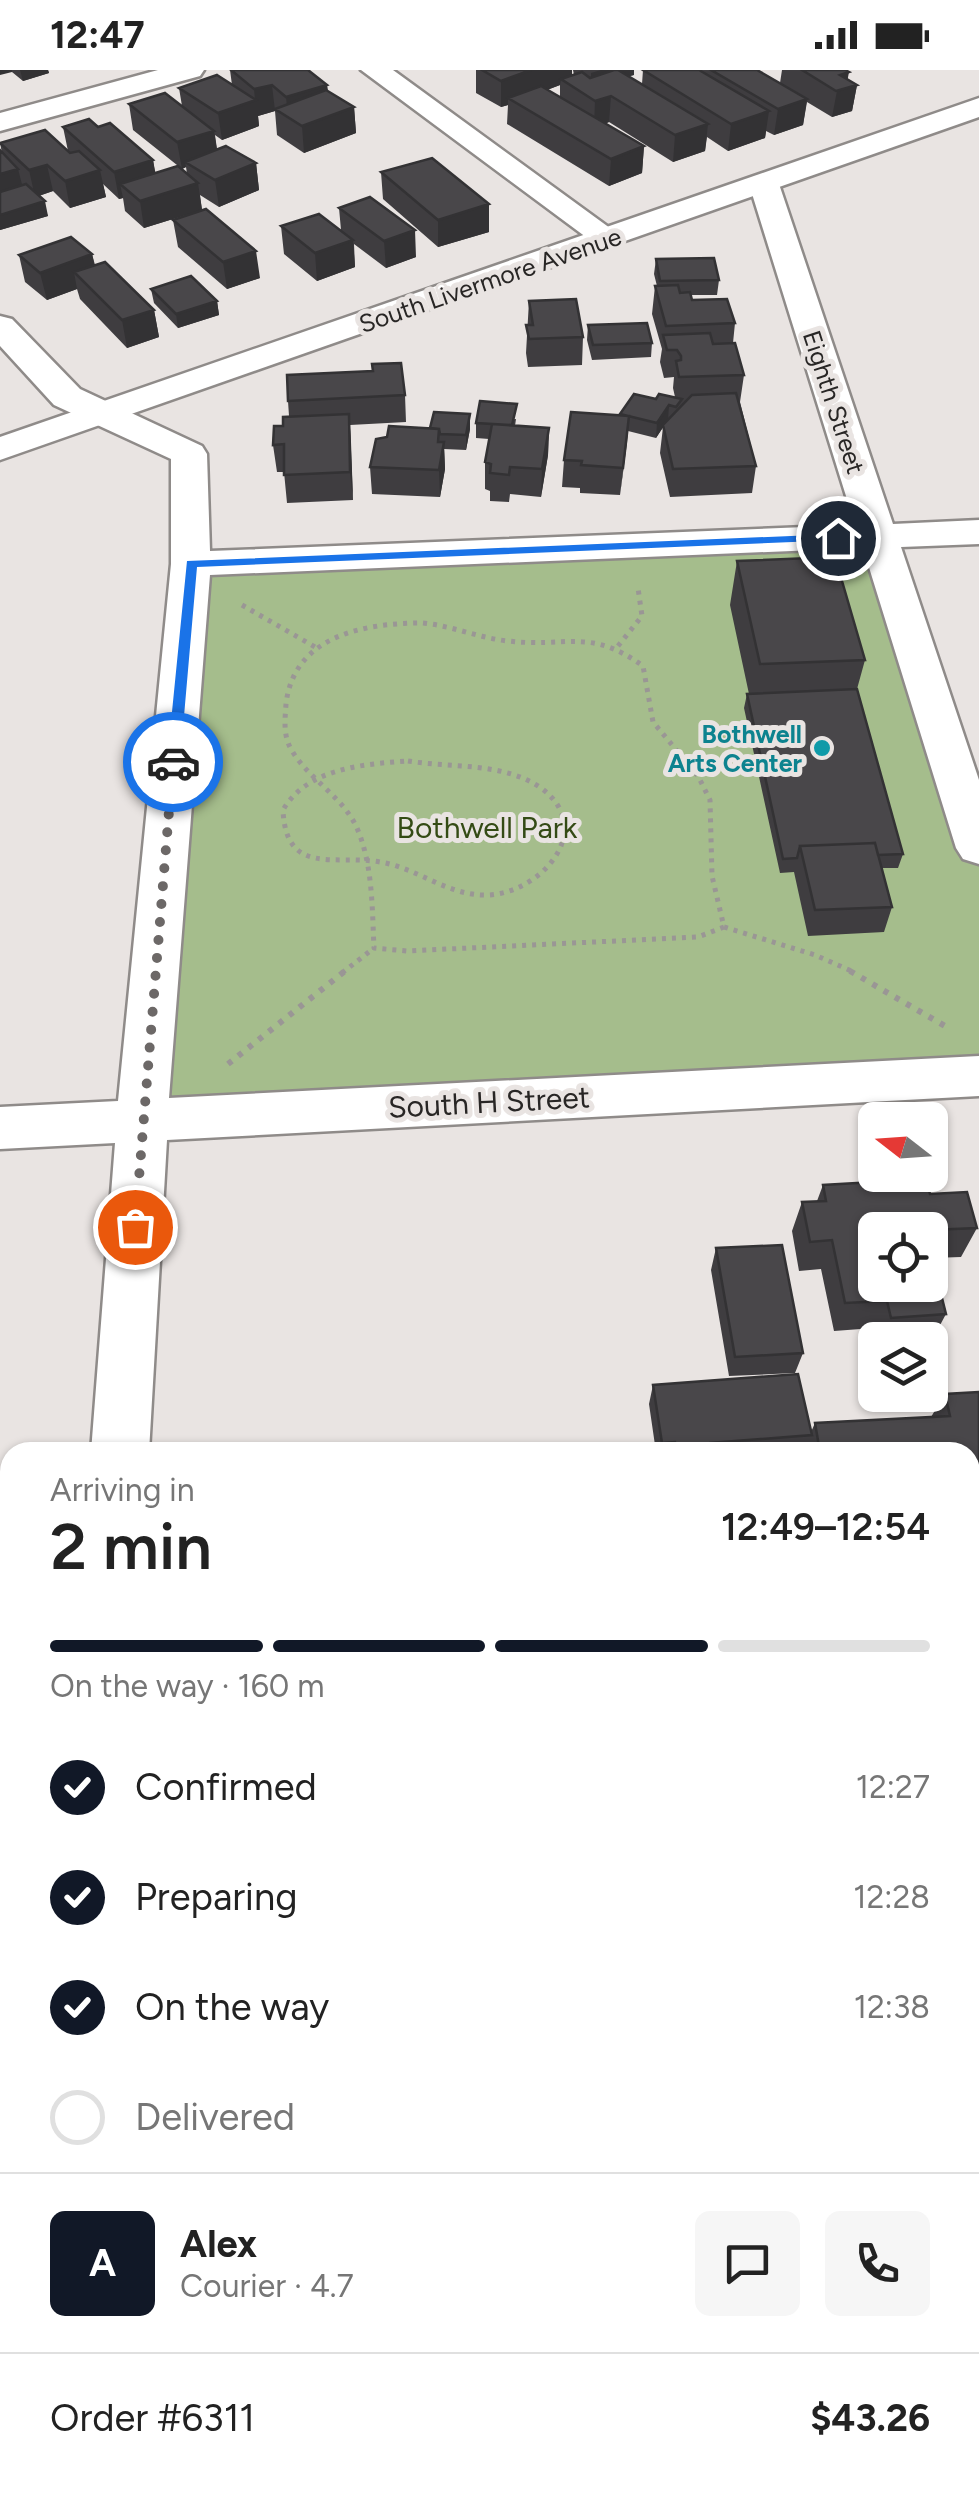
<!DOCTYPE html>
<html lang="en">
<head>
<meta charset="utf-8">
<style>
	:root { --surface:#fff; --page:#f6f6f6; --text:#222; --muted:#767676; --line:#e0e0e0; --accent:#111827 }
	body { margin:0; font-family:Figtree,sans-serif; background:var(--page); color:var(--text); height:100vh; display:flex; flex-direction:column; font-size:38px; white-space:nowrap }
	* { box-sizing:border-box; margin:0 }
	p { font-size:32px; color:var(--muted) }
	.icon { flex:none; width:55px; height:55px; fill:none; stroke:currentColor; stroke-width:2; stroke-linecap:round; stroke-linejoin:round }
	.map { position:relative; flex:1; overflow:hidden }
	.details { position:absolute; left:0px; top:1372px; width:980px; height:1062px; display:flex; flex-direction:column; background:var(--surface); border-radius:30px 30px 0 0; box-shadow:0 2px 8px #0004 }
	.details>* { flex:none }
	.needle { width:65px; rotate:287deg }
	.fabs { position:absolute; left:858px; top:1032px; display:grid; gap:20px }
	.fabs a { display:grid; place-items:center; width:90px; height:90px; border-radius:15px; background:var(--surface); box-shadow:0 2px 8px #0004; font-size:50px }
	.pin { position:absolute; display:grid; place-items:center; width:85px; height:85px; color:#fff; margin:-42px; border:5px solid #fff; border-radius:50%; box-shadow:0 2px 10px #0007 }
	.courier { position:absolute; display:grid; place-items:center; width:100px; height:100px; margin:-50px; border:8px solid #1a73e8; border-radius:50%; background:#fff; color:#222; box-shadow:0 2px 12px #0007 }
	.summary em { font-style:normal; font-weight:600 }
	.summary div { display:flex; flex-direction:column-reverse }
	.summary { display:flex; align-items:center; justify-content:space-between; height:170px; padding:0 50px }
	h1 { font-size:65px; font-weight:600; line-height:75px }
	.bar { display:grid; grid-template-columns:repeat(4,1fr); gap:15px 10px; align-content:center; height:120px; padding:0 50px }
	.bar i { height:12px; border-radius:8px; background:var(--line) }
	.bar .on { background:var(--accent) }
	.bar p { grid-column:span 4 }
	.line { display:flex; align-items:center; gap:25px; padding:0 50px; border-top:2px solid var(--line) }
	.line div { flex:1 }
	.round { display:grid; place-items:center; flex:none; width:105px; height:105px; border-radius:15px; background:var(--page) }
	ol { padding:0 50px; list-style:none }
	li { display:flex; align-items:center; gap:30px; height:110px }
	li p { margin-inline-start:auto }
	li .icon { padding:10px; border-radius:50%; background:var(--accent); color:#fff; stroke-width:4 }
	li:last-child { color:var(--muted) }
	li i { width:55px; height:55px; border:5px solid var(--line); border-radius:50% }
	.status { display:flex; justify-content:space-between; align-items:center; height:70px; padding:0 50px; background:var(--surface); direction:ltr }
	.status svg { height:28px; fill:currentColor }
	.map>svg:first-child { display:block }
</style>
</head>
<body>
<div class="status"><b>12:47</b><svg viewBox="0 0 49 12"><path d="M0 12V9h3v3zM5 12V6h3v6zM10 12V3h3v9zM15 12V0h3v12zM26 1h20v11H26zM47 4h2v5h-2z"/></svg></div>
<div class="map">
<svg width="979" height="2434" viewBox="0 0 979 2434">
	<rect width="100%" height="100%" fill="#e9e4e2"/>
	<path fill="#a5bd8c" d="M877,466L979,778V1006L142,1050L191,494Z"/>
	<g fill="none" stroke-linecap="round" stroke-linejoin="round">
		<g stroke="#8f8b89" stroke-width="5">
			<path id="minor" d="M158,0H204L200,6L0,61V43Z
				M361,0H393L625,169L620,176H598Z
				M764,105L775,107L779,114L893,454L979,450V474L901,477L979,710V794L963,789L956,778L863,478L210,505L169,1028L979,986V1026L167,1070L149,1382H91L115,1073L0,1079V1037L118,1031L171,494V389L54,335L0,276V246L12,249L80,319L202,376L207,384L210,481L855,455L749,114L753,107Z
				M979,2046V2120L970,2121V2047Z
				M10,2121V2197L0,2198V2122Z
				M10,2418V2425H89V2434H7Z"/>
		</g>
		<g stroke="#8f8b89" stroke-width="5">
			<path id="secondary" d="M979,28V47L0,390V367Z"/>
		</g>
		<path stroke="#9a9695" stroke-width="5" stroke-dasharray="4 6" stroke-linecap="butt" d="M242,535L315,577
			M423,553C453,556 479,568 508,571C566,578 589,557 643,596L653,652L698,706L710,730L712,806L724,857L698,867L407,881L374,878C372,838 373,793 356,756C341,725 308,709 291,679C283,665 285,650 286,634C294,565 365,553 423,553Z
			M618,576L642,546L638,518
			M408,691C451,698 504,692 541,718C597,759 542,822 489,825C449,827 418,798 380,792C335,784 286,807 283,740C307,698 364,694 408,691Z
			M724,857L815,885L856,903
			M342,903L374,878"/>
		<path stroke="#9a9695" stroke-width="6" stroke-dasharray="5 8" stroke-linecap="butt" d="M850,901L945,956
			M228,994L345,901"/>
		<use href="#minor" fill="#fff" fill-rule="evenodd"/>
		<use href="#secondary" fill="#fff" fill-rule="evenodd"/>
	</g>
	<path fill="#3f3d40" fill-rule="evenodd" d="M0,0H48L49,3L23,11L12,2Z
		M230,0L327,15L328,21L354,37L356,63L304,83L277,65L275,41L258,46L259,56L222,70L215,65L217,79L256,93L259,120L219,137L200,125L202,140L144,158L125,141L123,128L119,129L103,114L106,127L70,138L53,121L39,126L48,146L0,160L2,83L0,73L68,81L63,57H98L153,90L155,103L187,104L186,97L182,99L133,60L129,34L182,36L179,18L232,15Z
		M476,0H572V6L574,5L573,0H634V5L628,6L642,14L643,0H757L780,13L782,0H845L848,10L857,15L852,41L832,47L807,32L803,55L774,65L766,61L765,68L728,81L707,67L705,81L673,92L609,52L605,54L644,76L642,103L609,116L507,54L508,35L501,37L476,23ZM560,15V27L547,20Z
		M381,102L489,162L438,177L383,129Z
		M339,138L416,187L386,198L354,174L355,197L317,211L284,184L281,156L341,160Z
		M173,150L260,208L227,219L178,177Z
		M92,184L95,195L154,240L159,267L127,278L80,229L77,219L47,230L25,212L19,185Z
		M656,189L719,210L717,225H691L692,230L735,253L733,273L744,305L740,332L756,396L752,423L670,427L660,383L663,357L656,368L628,361L620,425L580,423V418L562,417L564,390L620,345L656,329L675,327L673,318L674,307L664,308L660,292L662,279L652,244L655,216H657L654,204Z
		M151,219L217,231L219,245L178,258L154,233Z
		M529,231L583,267L582,295L528,297L526,283Z
		M588,255L652,273L651,287L592,290L587,270Z
		M405,325L406,352L350,355L353,430L287,433L284,402H277L273,375L289,346L288,331Z
		M470,344V359L466,380L444,379L445,399L440,427L372,424L370,397L387,367L430,358Z
		M516,349L515,356L549,358L548,385L541,427L510,424L509,432L490,431V421L485,419V392L489,369L476,368V353Z
		M737,491L865,590L857,619L903,784L898,798H882L892,837L884,862L808,866L794,802L780,803L744,638L747,624H749L730,535Z
		M823,1115L930,1124L977,1158L961,1187L932,1188L946,1244L931,1272L930,1270H877L874,1258L834,1261L821,1199L799,1201L792,1161L802,1132L817,1131ZM875,1160H930V1215Z
		M716,1178L803,1283L795,1303L729,1306L711,1200Z
		M653,1315L811,1362L815,1353L931,1347L945,1324L979,1322V1454L970,1455V1382H656L649,1334Z
		M970,1571L979,1612V1879L970,1880Z
		M650,2425H784V2434H650Z
		M816,2425H955L957,2434H817Z
		M608,2432L609,2434H461L526,2433Z"/>
	<path fill="#333234" d="M0,0H12V2L0,5Z
		M20,0H48L49,3L23,11Z
		M531,0H572V11L561,9L560,15L515,32L508,28V35L501,37V11Z
		M601,0H634V5L591,17V3Z
		M849,2L846,18L857,15L852,41L832,47L840,5Z
		M272,15L275,41L258,46L259,56L222,70L218,43L255,30L254,19Z
		M327,15L329,42L288,47L286,27Z
		M611,26L609,52L594,57L595,31Z
		M807,29L803,55L774,65L778,39Z
		M354,37L356,63L304,83L302,56Z
		M769,41L765,68L728,81L731,54Z
		M708,54L705,81L673,92L675,65Z
		M214,61L218,87L185,92L186,97L182,99L177,72Z
		M644,76L642,103L609,116L611,89Z
		M153,90L158,117L120,114L123,128L119,129L114,102Z
		M256,93L259,120L219,137L215,110Z
		M47,95L53,121L35,127L29,100Z
		M18,99L25,126L0,133V104Z
		M100,100L106,127L70,138L65,111Z
		M198,113L202,140L144,158L140,131Z
		M45,131L48,146L0,160V145Z
		M489,134V162L438,177V150Z
		M415,160L416,187L386,198L384,171Z
		M353,170L355,197L317,211L315,183Z
		M256,181L260,208L227,219L223,192Z
		M92,184L98,211L74,202L77,219L47,230L40,203Z
		M217,231L219,245L178,258L176,244Z
		M154,240L159,267L127,278L122,250Z
		M669,335L668,350L656,368L657,353Z
		M349,344L351,372L353,430L350,402Z
		M470,344V359L466,380V365Z
		M629,346L627,373L620,425L623,398Z
		M549,358L548,385L541,427L542,399Z
		M444,372L445,399L440,427L439,400Z"/>
	<path fill="#49474a" stroke="#333234" stroke-width="2.5" d="M231,0H308L327,15L286,27L272,15L254,19Z
		M482,0H531L501,11Z
		M614,0H618L708,54L675,65L611,26L595,31L561,9L582,2L590,8Z
		M643,0H699L769,41L731,54Z
		M711,0H757L807,29L778,39Z
		M802,0H845L849,2L840,5L857,15L836,21Z
		M217,5L256,30L218,43L179,18Z
		M541,16L644,76L611,89L508,28Z
		M326,20L354,37L302,56L275,39Z
		M165,23L214,61L177,72L129,34Z
		M89,49L98,57L110,53L153,90L114,102L63,57Z
		M45,60L70,83L79,81L100,100L65,111L47,95L29,100L0,73Z
		M226,76L256,93L215,110L185,92Z
		M0,80L18,99L0,104Z
		M432,88L489,134L438,150L381,102Z
		M178,96L198,113L140,131L120,114Z
		M26,114L45,131L0,145V122Z
		M370,127L415,160L384,171L339,138Z
		M206,139L256,181L223,192L173,150Z
		M319,144L353,170L315,183L281,156Z
		M71,167L92,184L40,203L19,185Z
		M714,188L719,210L660,211L656,189Z
		M105,192L154,240L122,250L74,202Z
		M191,206L217,231L176,244L151,219Z
		M678,215L680,223L690,222L692,230L727,229L735,253L666,256L655,216Z
		M576,229L583,267L529,269L526,255H533L529,231Z
		M647,253L652,273L593,275L588,255Z
		M710,263L713,274L735,273L744,305L679,307L676,291L681,290V286L677,280H667L663,265Z
		M401,293L405,325L288,331L287,305L373,301L372,294Z
		M736,323L756,396L673,399L663,355L692,325Z
		M634,324L656,329L659,324L682,329L676,337L669,335L657,353L620,344Z
		M480,331L517,334L512,355L476,353Z
		M434,342L470,344L466,365L440,364L439,359L430,358Z
		M571,342L629,346L623,398L581,395L582,391L564,390Z
		M349,344L350,402L284,405V374L273,375L274,356H283V347Z
		M492,354L549,358L542,399L510,397L509,405L490,403L491,394L485,392Z
		M389,356L439,359L438,372H444L439,400L370,397L376,369L387,367Z
		M835,487L865,590L760,594L737,491Z
		M857,619L903,784L878,785L875,773L800,776L797,788L783,789L747,624Z
		M875,773L892,837L815,840L800,776Z
		M926,1109L930,1124L967,1122L977,1158L930,1160H875V1215H930V1180L946,1244L891,1248L887,1231L845,1233L832,1170L810,1172L802,1132L826,1131L823,1115Z
		M782,1175L803,1283L735,1287L716,1178Z
		M798,1304L812,1365L710,1373L708,1382H677L675,1372L662,1373L653,1315Z
		M979,1322V1433H970V1382H820L815,1353L950,1346L945,1324Z
		M588,1374V1382H542V1377Z
		M970,1571L979,1612V1873L970,1874Z
		M256,2425H440L439,2434H255Z
		M461,2425H526V2434H461Z
		M657,2425H784V2434H658Z
		M827,2425H955L957,2434H828Z"/>
	<path fill="#1a73e8" d="M838,464L842,470L197,497L180,692L173,697L167,692L187,491Z"/>
	<g fill="none" stroke-linecap="round" stroke-linejoin="round">
		<path stroke="#6c6867" stroke-width="10" stroke-dasharray="0 18" d="M135,1157L173,692"/>
	</g>
	<circle fill="#0f9aa8" stroke="#e9e4e2" stroke-width="4" cx="822" cy="678" r="10"/>
	<g text-anchor="middle" dominant-baseline="central" stroke-width="10" stroke-linejoin="round" paint-order="stroke">
		<g font-size="25" fill="#282625" stroke="#e9e4e2">
			<text transform="translate(490 210) rotate(-19)">South Livermore Avenue</text>
			<text transform="translate(834 332) rotate(72)">Eighth Street</text>
		</g>
		<g font-size="25" font-weight="bold" fill="#0d838f" stroke="#e9e4e2" text-anchor="end">
			<text x="802" y="664">Bothwell<tspan x="802" dy="29">Arts Center</tspan></text>
		</g>
		<g font-size="30" fill="#344b15" stroke="#e9e4e2">
			<text x="487" y="757">Bothwell Park</text>
		</g>
		<g font-size="30" fill="#282625" stroke="#e9e4e2">
			<text transform="translate(489 1032) rotate(-3)">South H Street</text>
		</g>
	</g>
</svg>
<div class="fabs">
<a><svg class="needle" viewBox="-14 -14 28 28"><path d="M0-13l5 13h-10z" fill="#e53935"/><path d="M0 13l5-13h-10z" fill="#767676"/></svg></a>
<a><svg class="icon" aria-label="locate" viewBox="0 0 24 24"><circle cx="12" cy="12" r="6"/><path d="M12 2v4M12 18v4M2 12h4M18 12h4"/></svg></a>
<a><svg class="icon" aria-label="layers" viewBox="0 0 24 24"><path d="M12 4l9 5-9 5-9-5zM3 14l9 5 9-5"/></svg></a>
</div>
<div class="pin" style="left:135px;top:1157px;background:#ea580c"><svg class="icon" aria-label="bag" viewBox="0 0 24 24"><path d="M5 8h14l-1 12H6zM9 8a3 3 0 0 1 6 0"/></svg></div>
<div class="pin" style="left:838px;top:468px;background:#1f2937"><svg class="icon" aria-label="home" viewBox="0 0 24 24"><path d="M3 11l9-7 9 7M6 9v11h12V9"/></svg></div>
<div class="courier" style="left:173px;top:692px"><svg class="icon" aria-label="car" viewBox="0 0 24 24"><path d="M5 17H2v-5l4-1 3-4h7l3 4 3 1v5h-3M9 17h6M6 11h13"/><circle cx="7" cy="17" r="2"/><circle cx="17" cy="17" r="2"/></svg></div>
<section class="details">
<div class="summary"><div><h1>2 min</h1><p>Arriving in</p></div><em>12:49–12:54</em></div>
<div class="bar"><i class="on"></i><i class="on"></i><i class="on"></i><i></i><p>On the way · 160 m</p></div>
<ol>
<li><svg class="icon" aria-label="check" viewBox="0 0 24 24"><path d="M5 12l5 5 9-10"/></svg>Confirmed<p>12:27</p></li>
<li><svg class="icon" aria-label="check" viewBox="0 0 24 24"><path d="M5 12l5 5 9-10"/></svg>Preparing<p>12:28</p></li>
<li><svg class="icon" aria-label="check" viewBox="0 0 24 24"><path d="M5 12l5 5 9-10"/></svg>On the way<p>12:38</p></li>
<li><i></i>Delivered</li>
</ol>
<div class="line" style="height:180px"><b class="round" style="background:var(--accent);color:#fff">A</b><div><b>Alex</b><p>Courier · 4.7</p></div><a class="round"><svg class="icon" aria-label="chat" viewBox="0 0 24 24"><path d="M4 5h16v11H9l-5 4z"/></svg></a><a class="round"><svg class="icon" aria-label="phone" viewBox="0 0 24 24"><path d="M5 4h4l2 5-3 2q2 4 5 5l2-3 5 2v4C11 20 4 13 5 4z"/></svg></a></div>
<div class="line" style="height:130px"><div>Order #6311</div><b>$43.26</b></div>
</section>
</div>
</body>
</html>
